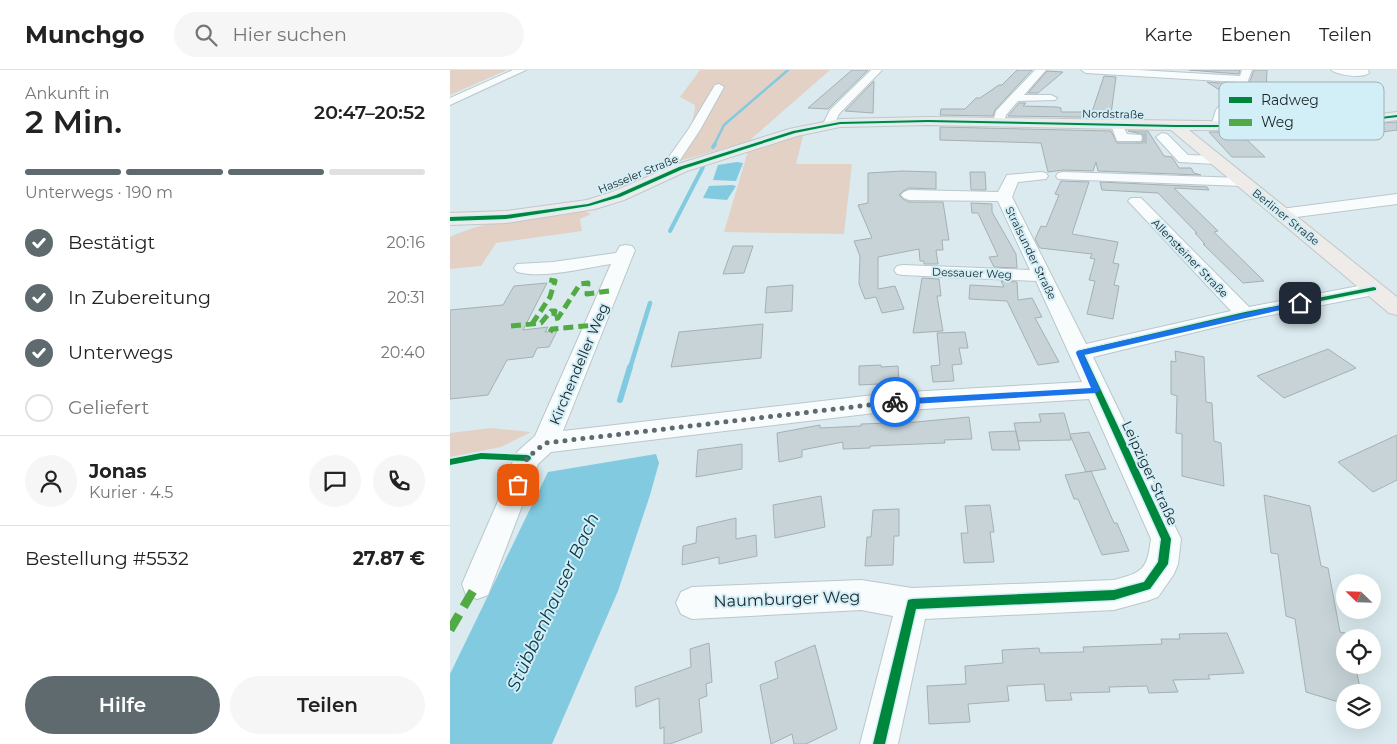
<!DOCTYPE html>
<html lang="de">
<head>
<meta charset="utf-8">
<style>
	:root { --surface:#fff; --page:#f6f6f6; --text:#222; --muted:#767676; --line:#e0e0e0; --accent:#5e6a6e }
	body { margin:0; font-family:Montserrat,sans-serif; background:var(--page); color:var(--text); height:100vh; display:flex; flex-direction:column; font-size:19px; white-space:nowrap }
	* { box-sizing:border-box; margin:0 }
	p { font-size:16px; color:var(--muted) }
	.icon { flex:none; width:28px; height:28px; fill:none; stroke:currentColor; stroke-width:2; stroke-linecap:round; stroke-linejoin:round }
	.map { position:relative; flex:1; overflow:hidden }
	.details { display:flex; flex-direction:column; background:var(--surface); width:450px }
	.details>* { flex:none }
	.needle { width:32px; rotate:293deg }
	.buttons { position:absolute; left:886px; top:504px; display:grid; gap:10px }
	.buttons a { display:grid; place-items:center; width:45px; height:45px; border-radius:50%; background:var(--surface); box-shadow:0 5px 20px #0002; font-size:25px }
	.pin { position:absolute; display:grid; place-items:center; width:42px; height:42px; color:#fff; margin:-21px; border-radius:10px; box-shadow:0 2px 8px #0006 }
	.courier { position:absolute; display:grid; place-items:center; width:50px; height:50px; margin:-25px; border:4px solid #1a73e8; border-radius:50%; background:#fff; color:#222; box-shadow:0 1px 6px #0007 }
	.summary em { font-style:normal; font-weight:600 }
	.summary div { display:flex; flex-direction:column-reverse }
	.summary { display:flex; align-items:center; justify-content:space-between; height:85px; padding:0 25px }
	h1 { font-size:32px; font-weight:600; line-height:38px }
	.bar { display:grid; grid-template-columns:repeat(4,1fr); gap:8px 5px; align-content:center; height:60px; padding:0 25px }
	.bar i { height:6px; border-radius:4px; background:var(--line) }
	.bar .current { background:var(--accent) }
	.bar p { grid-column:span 4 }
	.line { display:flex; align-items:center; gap:12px; padding:0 25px; border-top:1px solid var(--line) }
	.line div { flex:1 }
	.round { display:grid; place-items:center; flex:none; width:52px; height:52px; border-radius:26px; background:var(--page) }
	ol { padding:0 25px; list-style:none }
	li { display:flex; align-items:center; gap:15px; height:55px }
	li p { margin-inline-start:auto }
	li .icon { padding:5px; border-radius:50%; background:var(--accent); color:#fff; stroke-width:4 }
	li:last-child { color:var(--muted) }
	li i { width:28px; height:28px; border:2px solid var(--line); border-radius:50% }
	.button { display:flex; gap:10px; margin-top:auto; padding:10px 25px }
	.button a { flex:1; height:58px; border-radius:30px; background:var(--accent); color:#fff; font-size:20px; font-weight:600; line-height:58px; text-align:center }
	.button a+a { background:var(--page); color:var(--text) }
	header { display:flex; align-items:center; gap:30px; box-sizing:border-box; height:70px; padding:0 25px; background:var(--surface); border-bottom:1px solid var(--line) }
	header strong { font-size:24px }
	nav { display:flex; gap:28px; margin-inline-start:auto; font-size:18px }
	.search { width:350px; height:45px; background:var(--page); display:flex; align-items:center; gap:12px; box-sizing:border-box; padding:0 18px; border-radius:28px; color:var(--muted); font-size:19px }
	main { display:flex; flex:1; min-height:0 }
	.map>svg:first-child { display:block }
</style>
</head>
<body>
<header>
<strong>Munchgo</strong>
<div class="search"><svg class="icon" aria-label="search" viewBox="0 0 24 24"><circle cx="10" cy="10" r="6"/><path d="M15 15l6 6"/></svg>Hier suchen</div>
<nav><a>Karte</a><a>Ebenen</a><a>Teilen</a></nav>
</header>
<main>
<section class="details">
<div class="summary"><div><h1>2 Min.</h1><p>Ankunft in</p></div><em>20:47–20:52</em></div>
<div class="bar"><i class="current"></i><i class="current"></i><i class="current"></i><i></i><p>Unterwegs · 190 m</p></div>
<ol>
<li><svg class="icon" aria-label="check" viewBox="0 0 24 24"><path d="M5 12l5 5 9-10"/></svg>Bestätigt<p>20:16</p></li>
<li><svg class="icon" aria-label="check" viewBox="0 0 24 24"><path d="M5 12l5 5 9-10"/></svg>In Zubereitung<p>20:31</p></li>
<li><svg class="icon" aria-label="check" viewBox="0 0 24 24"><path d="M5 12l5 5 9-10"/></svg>Unterwegs<p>20:40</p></li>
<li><i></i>Geliefert</li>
</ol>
<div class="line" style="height:90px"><a class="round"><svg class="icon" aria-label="person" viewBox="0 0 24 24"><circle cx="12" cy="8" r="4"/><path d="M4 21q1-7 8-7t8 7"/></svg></a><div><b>Jonas</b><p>Kurier · 4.5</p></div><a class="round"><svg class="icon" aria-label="chat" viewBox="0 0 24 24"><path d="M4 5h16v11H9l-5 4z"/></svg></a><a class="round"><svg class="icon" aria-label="phone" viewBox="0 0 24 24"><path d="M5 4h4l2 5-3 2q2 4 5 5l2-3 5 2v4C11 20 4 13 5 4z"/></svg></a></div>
<div class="line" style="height:65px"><div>Bestellung #5532</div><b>27.87 €</b></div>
<div class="button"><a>Hilfe</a><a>Teilen</a></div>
</section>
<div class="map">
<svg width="947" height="674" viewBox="0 0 947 674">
	<rect width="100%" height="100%" fill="#daeaef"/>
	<path fill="#e3d1c6" d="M0,0H57L0,25Z
		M250,0H380L299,71L212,96C225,78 245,58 245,35L230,27Z
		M354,62L346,94H402L394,164L274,162L298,81Z
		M133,140L141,144L130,149L132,161L46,173L31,196L0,199V167C41,148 89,146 133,140Z
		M41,358L81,362L51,377L0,387V363Z"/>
	<path fill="#82cae0" d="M287,92L293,93L286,111L263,110L268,95Z
		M282,115L286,116L277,130L253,128L259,116Z
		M206,384L209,393L200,425L168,521L102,674H0V604L98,402Z"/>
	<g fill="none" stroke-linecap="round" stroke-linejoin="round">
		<path stroke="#82cae0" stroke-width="2.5" d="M264,75L274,55L338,0"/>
		<path stroke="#82cae0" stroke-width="4" d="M263,77L265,74
			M220,161L253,97"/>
		<path stroke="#82cae0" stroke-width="4.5" d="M180,298L200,233"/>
		<path stroke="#82cae0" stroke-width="6" d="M170,330L180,297"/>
	</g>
	<path fill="#c7d3d7" stroke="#a4b0b4" d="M402,0H418L378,39L358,38Z
		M567,0H582L545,40L543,46L490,45L491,39H515L526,28H530L549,15H552Z
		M739,0H790L789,4Z
		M804,0H817L816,21L801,42L786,32L798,17Z
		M597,1L613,2L588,23H578Z
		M654,6L666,7L661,44H686L689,48L558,46L569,33H576L573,36L607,37L611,38V42H642Z
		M424,11L423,43L395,41Z
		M757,12L783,14L779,20L768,19Z
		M947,52V60L909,65L842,69L829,61Z
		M490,57L661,61L667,73H692L693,64L678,61H698L714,86L722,87L729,98H741L744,103L751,105L648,101L646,92L643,101L613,100L598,102L591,73L490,70Z
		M759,62H778L783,67L793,66L815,87H782Z
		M452,101L486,102V119L459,118L453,121L449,125L453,129L459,132H493L499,170H492L493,180H486L488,194H474V191H470L469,179L428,187V219L445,216L454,239L432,243L426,227L415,229L409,214L410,186L404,171L422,168L408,135L418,133V103Z
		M520,102H535L536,120H521Z
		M611,111L639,112L622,164L668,172L663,193L669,194L664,215L669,216L663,249L637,244L645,211L639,210L645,189L640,188L642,184L590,178L585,169L591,156L596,157L609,125L605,124Z
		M650,112L757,117L759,120L724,118L768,161L764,162L814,211L793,213L753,174H755L745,163H747L708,123L652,120Z
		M521,133L542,134V142L566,184L567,198L544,197L539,187L548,186L528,143H522Z
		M283,176H303L294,203L273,204Z
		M472,208L489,209L491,226H487L493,261L463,263Z
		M551,211L567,212L568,230L582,228L592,247L585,248L609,292L588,295L557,231L519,229L520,215L554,217Z
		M97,213L73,260L98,257L95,262L107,261L99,277L87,278L83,287L57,290L38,325L0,329V240L53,235L64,216Z
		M343,215L342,241L315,243L317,217Z
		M313,254L311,288L221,297L229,262Z
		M515,262L518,278H509L512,294L502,295L504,311L483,312L481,296L490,295L487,263Z
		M878,279L906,298L834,328L807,306Z
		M725,281L754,287L756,332L762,333L764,371L771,373L774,416L732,406V364L726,363L727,326L721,324V291L726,292Z
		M431,295V297L448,296L449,313L409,315V296Z
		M614,343L620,364L639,362L656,399L636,402L620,365L621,370L568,371L564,353L591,352L589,344Z
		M519,347L522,369L494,370L495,373L420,376V378L393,379V372L352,380V387L329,392L327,363L370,355V358L411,356V354L466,352Z
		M566,361L570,380H542L539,362Z
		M947,365V410L923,422L888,392Z
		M292,374V399L246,407L248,380Z
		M641,401L664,453H667L679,481L652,485L628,429H624L615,405Z
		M814,425L860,436L871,496L878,498L890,562L899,564L900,568H895V595H905L911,622H895V634L856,622L845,549L836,546L828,484L821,483Z
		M371,426L375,457L325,468L323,435Z
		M540,435L544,462H540L544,492L514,493L511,463H518L515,436Z
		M449,439V466H444L443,495L415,496L417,467H421L423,440Z
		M286,448V469L306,465L307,486L269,494V487L232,495L233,476L246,473L247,457Z
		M777,563L794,603L758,605L760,609L723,610L728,622L699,623L697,616L659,617L660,622L620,623L622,630L596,631L594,614L557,616L559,631L518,634L520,652L479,654L477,616L516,614L515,596L553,593L552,580L589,578L590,583L634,582L633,577L712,574L711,569H730L729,564Z
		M259,573L262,612L256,614L257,626L249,629L252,662L220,674H214V657L210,659L209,628L186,637L185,617L241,597L240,579Z
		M365,575L387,659L356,674H344L342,664L321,674L310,615L328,608L325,592Z"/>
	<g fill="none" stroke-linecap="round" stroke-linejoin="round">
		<path stroke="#b4c3c7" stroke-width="11" stroke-dasharray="11 5.5" stroke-linecap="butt" d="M686,68H702"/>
		<g stroke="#bbc7cb" stroke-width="2">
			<path id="minor" d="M63,0H76L0,35V28Z
				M421,0H432L389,44L383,57H375L373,54L380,40Z
				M585,0H596L574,25H601L607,28L605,30L568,31L556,45L553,55H545L543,52L546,41Z
				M631,0H689L790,6L792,0H802L796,16L778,40L773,56L767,60L761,56L766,40L787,12L636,3Z
				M881,0H918L919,3C912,9 888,5 881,0Z
				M269,14L274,17L250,60L218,108H208L206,105L238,60L265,15Z
				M667,51L671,52L677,64L691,65L692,68L691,71H667L661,55Z
				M712,63L717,64L738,85L765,86L772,90L765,94L729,92L706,67Z
				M591,102L596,103L598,106L596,109L568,112L562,127L636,274L781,241L681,134L678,131L681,128H691L799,237L924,213L931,215L933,219L931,223L924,225L795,250L643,287L731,469L728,494L724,504L708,527L697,531L664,540L475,549L448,674H410L443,546L411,540L242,549L231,544L226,533L231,522L242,517L411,510L462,518L664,510C693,502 697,500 701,469L639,329L441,341L101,382L88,394L38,525L27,529L16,525L12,514L55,415L64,388L68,381L85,366L161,194C134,198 94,209 67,202L64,198L67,194L103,192L166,183L170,176L176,175L182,176L185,180L113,361L441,323L632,312L586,211L453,205L447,204L444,200L447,196L453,195L580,200L548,131L459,130L454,128L451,125L454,122L459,120L548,122L557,105Z
				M613,102L792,108L797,109L799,112L797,115L792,116L608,109L606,106L608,103Z
				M947,124V134L831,149L825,147L823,144L825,141L831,139Z"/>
		</g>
		<g stroke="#c0c8ca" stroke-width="2">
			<path id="major" d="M947,42V50C878,59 809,60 739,60L947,227V245L939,243L721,60L478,55L390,57L347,66L237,101L174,130L145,139L56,153L0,155V143L56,141L137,130L162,122L225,95L339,59L390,49L478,47L827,52L899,48Z"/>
		</g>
		<use href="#minor" fill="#f9fcfd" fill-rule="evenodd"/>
		<use href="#major" fill="#eeebe9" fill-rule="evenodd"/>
		<path stroke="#52aa44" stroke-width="5" stroke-dasharray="10 5" stroke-linecap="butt" d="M82,254L100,227L105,211L95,209
			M61,256L91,253L101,241H105L103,249L108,248L130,214L138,213L137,224L159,221
			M100,262L102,259L146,255"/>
		<path stroke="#52aa44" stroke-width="9" stroke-dasharray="18 9" stroke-linecap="butt" d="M0,560L27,514"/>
		<g stroke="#d2eef7" stroke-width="3">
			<path id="cycleway" d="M947,45V47L899,53L827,57H725L478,52L390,54L345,63L233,99L170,127L139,136L56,149L0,151V147L56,145L138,134L166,125L229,97L343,61L390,52L478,50L725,55H827L899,51Z
				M924,217L926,218V220L795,246L634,284L721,469L718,494L700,519L664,530L466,539L435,674H423L458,530L462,529L664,520L694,512L708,492L711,469L627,283L628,281L795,242Z
				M31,383L77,385L80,386L81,388L80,390L77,391L31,389L0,395V389Z"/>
		</g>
		<use href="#cycleway" fill="#00873e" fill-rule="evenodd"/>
	</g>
	<path fill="#1a73e8" d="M850,231L852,232V235L634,285L650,320L646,323L445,335L441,332L445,329L641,318L626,283L627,281Z"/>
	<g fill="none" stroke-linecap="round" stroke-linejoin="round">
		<path stroke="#5e6a6e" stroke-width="5" stroke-dasharray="0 9" d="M68,415L77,388L95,373L445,332"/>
	</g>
	<g text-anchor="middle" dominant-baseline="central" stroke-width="4" stroke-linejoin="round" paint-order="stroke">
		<g font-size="11" fill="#1b2529" stroke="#d2eef7">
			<text transform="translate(663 44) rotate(1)">Nordstraße</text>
			<text transform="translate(188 104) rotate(-22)">Hasseler Straße</text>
			<text transform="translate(836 147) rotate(39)">Berliner Straße</text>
			<text transform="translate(581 183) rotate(64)">Stralsunder Straße</text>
			<text transform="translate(740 188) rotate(46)">Allensteiner Straße</text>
			<text transform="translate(522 203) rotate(2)">Dessauer Weg</text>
		</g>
		<g font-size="14" fill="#1b2529" stroke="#d2eef7">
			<text transform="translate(129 294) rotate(-67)">Kirchendeller Weg</text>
			<text transform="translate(700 403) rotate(65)">Leipziger Straße</text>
		</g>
		<g font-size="16" fill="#1b2529" stroke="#d2eef7">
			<text transform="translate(337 529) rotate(-2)">Naumburger Weg</text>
		</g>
		<g font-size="18" font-style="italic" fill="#0a3743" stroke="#d2eef7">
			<text transform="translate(103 532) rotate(-65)">Stübbenhauser Bach</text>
		</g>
	</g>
	<rect x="769" y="12" width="165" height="58" rx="8" fill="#d2eef7" stroke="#9bb2b9" stroke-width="1"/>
	<rect x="779" y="27" width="23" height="6" fill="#00873e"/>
	<rect x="779" y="49" width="23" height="7" fill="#52aa44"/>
	<g font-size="14" fill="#1b2529">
		<text x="811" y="35">Radweg</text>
		<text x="811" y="57">Weg</text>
	</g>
</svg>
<div class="buttons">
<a><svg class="needle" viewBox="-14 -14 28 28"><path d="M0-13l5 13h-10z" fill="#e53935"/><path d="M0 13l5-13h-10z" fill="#767676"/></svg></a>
<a><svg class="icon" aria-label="locate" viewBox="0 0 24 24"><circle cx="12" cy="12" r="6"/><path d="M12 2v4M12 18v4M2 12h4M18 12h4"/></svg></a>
<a><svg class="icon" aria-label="layers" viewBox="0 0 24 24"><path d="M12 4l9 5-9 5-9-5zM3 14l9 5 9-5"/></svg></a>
</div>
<div class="pin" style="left:68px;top:415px;background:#ea580c"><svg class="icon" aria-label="bag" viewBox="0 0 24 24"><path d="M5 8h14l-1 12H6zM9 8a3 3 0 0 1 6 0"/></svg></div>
<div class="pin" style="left:850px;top:233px;background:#1f2937"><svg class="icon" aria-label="home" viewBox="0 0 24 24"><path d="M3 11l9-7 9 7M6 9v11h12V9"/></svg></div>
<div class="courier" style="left:445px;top:332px"><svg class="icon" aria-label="bike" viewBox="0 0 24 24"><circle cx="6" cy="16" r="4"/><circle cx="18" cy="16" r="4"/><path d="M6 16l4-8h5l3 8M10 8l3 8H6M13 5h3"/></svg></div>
</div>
</main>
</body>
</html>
